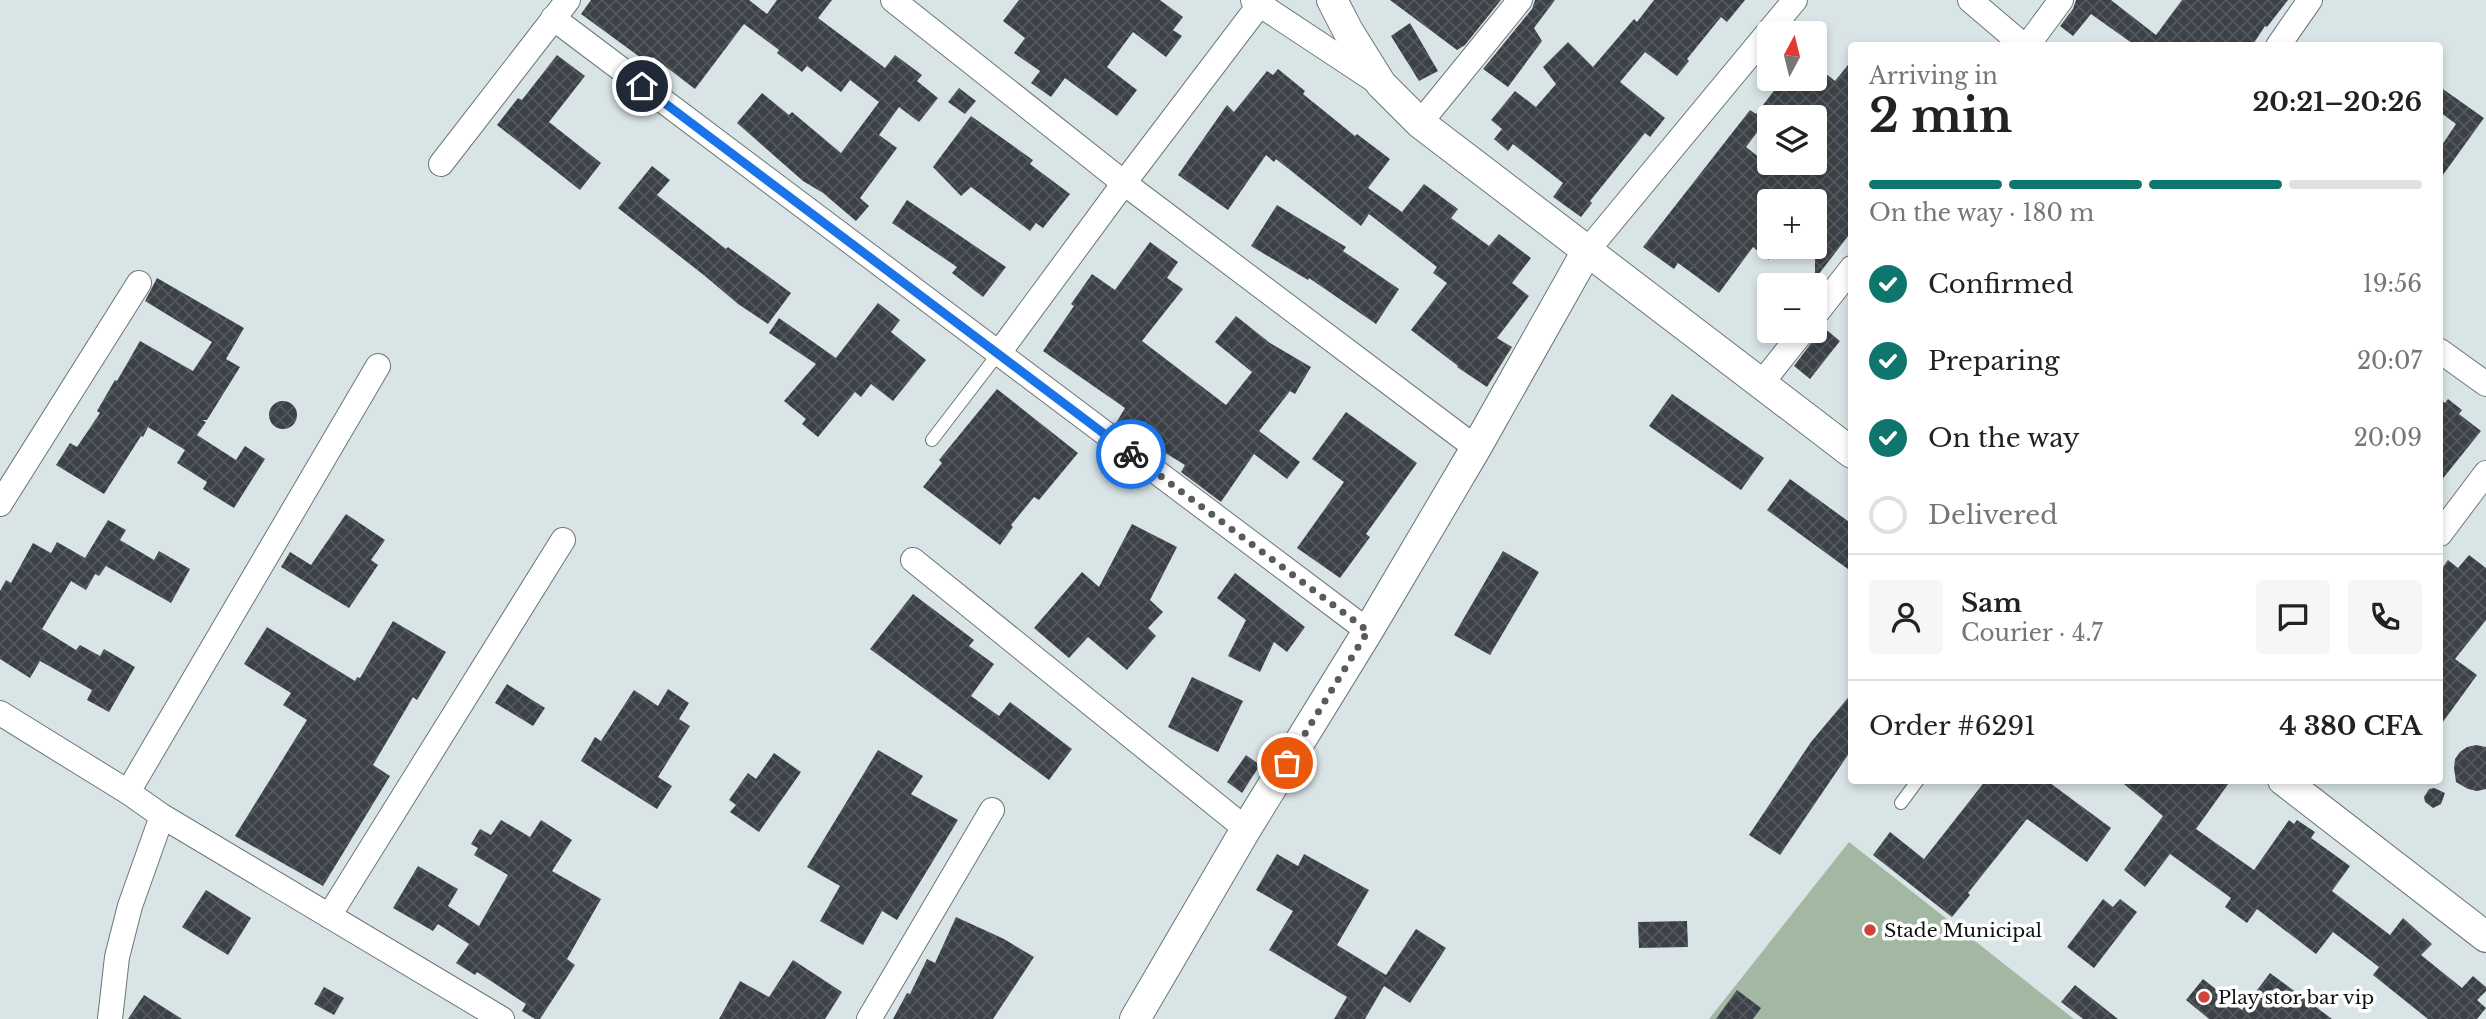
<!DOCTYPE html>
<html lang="en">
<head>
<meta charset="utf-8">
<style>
	:root { --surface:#fff; --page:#f6f6f6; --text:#222; --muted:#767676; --line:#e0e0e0; --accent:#0f766e }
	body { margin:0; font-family:"Libre Baskerville",serif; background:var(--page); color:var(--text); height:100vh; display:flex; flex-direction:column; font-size:26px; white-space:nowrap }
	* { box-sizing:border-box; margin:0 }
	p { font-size:23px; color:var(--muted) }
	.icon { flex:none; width:38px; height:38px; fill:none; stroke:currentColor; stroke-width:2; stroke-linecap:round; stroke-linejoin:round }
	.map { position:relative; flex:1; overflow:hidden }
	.side { position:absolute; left:1848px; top:42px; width:595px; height:742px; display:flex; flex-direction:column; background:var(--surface); border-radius:7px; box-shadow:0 4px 10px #0003 }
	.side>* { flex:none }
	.needle { width:46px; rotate:7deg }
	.buttons { position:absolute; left:1757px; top:21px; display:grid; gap:14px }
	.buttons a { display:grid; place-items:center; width:70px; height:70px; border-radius:7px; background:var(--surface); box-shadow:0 4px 10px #0003; font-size:35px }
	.pin { position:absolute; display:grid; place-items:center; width:60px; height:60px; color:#fff; margin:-30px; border:4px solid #fff; border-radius:50%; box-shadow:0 2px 7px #0007 }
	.courier { position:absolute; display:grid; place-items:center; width:70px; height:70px; margin:-35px; border:5px solid #1a73e8; border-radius:50%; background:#fff; color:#222; box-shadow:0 2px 9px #0007 }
	.head em { font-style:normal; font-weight:700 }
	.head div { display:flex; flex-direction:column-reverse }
	.head { display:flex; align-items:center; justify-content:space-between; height:119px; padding:0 21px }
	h1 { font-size:46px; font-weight:700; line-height:52px }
	.bar { display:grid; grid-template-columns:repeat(4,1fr); gap:10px 7px; align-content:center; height:84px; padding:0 21px }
	.bar i { height:9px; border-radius:5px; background:var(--line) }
	.bar .on { background:var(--accent) }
	.bar p { grid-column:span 4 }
	.line { display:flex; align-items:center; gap:18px; padding:0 21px; border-top:2px solid var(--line) }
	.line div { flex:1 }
	.round { display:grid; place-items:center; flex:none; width:74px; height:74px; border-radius:7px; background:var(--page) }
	ol { padding:0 21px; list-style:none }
	li { display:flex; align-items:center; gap:21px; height:77px }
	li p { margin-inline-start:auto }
	li .icon { padding:7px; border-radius:50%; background:var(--accent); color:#fff; stroke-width:4 }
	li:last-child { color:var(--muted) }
	li i { width:38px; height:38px; border:4px solid var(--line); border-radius:50% }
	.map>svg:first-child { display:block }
</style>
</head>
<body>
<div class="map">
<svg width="2486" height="1019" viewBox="0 0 2486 1019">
	<defs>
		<pattern id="building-cross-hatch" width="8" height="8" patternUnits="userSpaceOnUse" patternTransform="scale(1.75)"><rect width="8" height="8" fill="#3c4147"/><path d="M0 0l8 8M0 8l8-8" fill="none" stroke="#55595e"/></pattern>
	</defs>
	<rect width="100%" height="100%" fill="#d9e4e6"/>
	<path fill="#a2b8a2" d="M1849,842L2074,1019H1709Z"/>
	<path fill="url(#building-cross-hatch)" fill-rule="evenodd" d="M591,0H749L767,14L777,0H832L818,18L885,68L895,55L922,75L917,81L938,98L919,122L899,107L879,135L897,148L860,198L869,206L856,221L823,193L803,181L737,123L762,93L789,115L792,112L841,153L879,102L850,80L841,92L807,66L802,72L777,53L779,50L744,24L695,89L653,57L648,63L581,14Z
		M1019,0H1160L1183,17L1173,30L1182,36L1166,57L1133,32L1107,67L1137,90L1117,116L1065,78L1051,97L1031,83L1040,71L1014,53L1025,38L1003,21Z
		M1390,0H1501L1465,45L1457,50Z
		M1535,0H1555L1534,28L1542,41L1508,87L1483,69L1532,9Z
		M1654,0H1745L1727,22L1721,17L1687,59L1689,61L1677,76L1645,52L1620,82L1665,118L1650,137L1645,133L1590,201L1592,203L1581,217L1553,197L1563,183L1513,144L1508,151L1494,139L1502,129L1491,120L1515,91L1536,107L1556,84L1543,67L1568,42L1593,67L1634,19L1637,22Z
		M2076,0H2111L2156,35L2182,0H2288L2267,27L2265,26L2252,46H2136L2091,14L2073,36L2060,26L2073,9Z
		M1410,23L1438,71L1419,81L1391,36Z
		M557,55L585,76L549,122L601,163L580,190L497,125L518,98L522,100Z
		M1852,60V231L1815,279V201H1769V260L1753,247L1719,293L1678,263L1674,269L1643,247L1750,110L1756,114L1783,79H1815V65L1835,81ZM1759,117H1815V163H1787L1779,173L1746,147L1765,122Z
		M1278,69L1305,91L1303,94L1355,136L1357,134L1390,159L1368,188L1402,212L1424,184L1458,209L1451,218L1489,246L1499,234L1531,258L1512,283L1529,296L1497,338L1512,347L1487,387L1457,367L1458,366L1411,330L1447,283L1433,273L1437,267L1369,214L1361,226L1276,159L1274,162L1266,155L1228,210L1178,175L1227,105L1234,112L1267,71L1273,75Z
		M2440,87L2484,118L2440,179V148L2456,124L2440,112Z
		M959,88L976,101L965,114L948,102Z
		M971,116L1033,160L1030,164L1070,194L1043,228L1036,223L1030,231L971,187L961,196L933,167Z
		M652,166L670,180L657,195L726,249L728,247L791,293L768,324L738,304L705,276L618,208Z
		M907,200L1006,267L983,297L952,273L957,267L892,223Z
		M1277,205L1346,247L1343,251L1399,289L1376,324L1309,278L1308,280L1251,246Z
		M1150,242L1178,262L1167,278L1183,289L1142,341L1226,405L1252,372L1215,342L1236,316L1270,343L1311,367L1295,394L1290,391L1259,431L1300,462L1287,479L1254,454L1221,502L1181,472L1185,465L1116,423L1125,408L1043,351L1074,306L1071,304L1092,274L1115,290Z
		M157,278L244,328L226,359L240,367L207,420H202L206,422L197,435L236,460L245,446L265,459L234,508L203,489L207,482L177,463L185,450L148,427L143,437L141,436L104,494L56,465L70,443L77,447L100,413L97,411L115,380L117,381L140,341L193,371L212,342L145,301Z
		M878,303L900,320L891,332L926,360L893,401L871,384L861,397L855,392L818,437L802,424L806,419L784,401L816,364L769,333L779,318L836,358Z
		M1823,327L1840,341L1810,379L1794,366Z
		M997,389L1078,453L1039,500L1034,497L1011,525L1013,527L1000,545L923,487L942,463L939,460Z
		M1672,394L1764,458L1741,490L1649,426Z
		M2440,399L2445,403L2448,399L2462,410L2459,414L2481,431L2440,482Z
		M269 415a14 14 0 1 1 28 0a14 14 0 1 1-28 0Z
		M1346,412L1417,463L1366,534L1370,537L1340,578L1297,548L1344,482L1312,459Z
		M1790,479L1852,524V572L1767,510Z
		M346,514L385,540L371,560L378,565L349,608L281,567L290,552L311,565Z
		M108,520L126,530L120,540L154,560L159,551L190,569L171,603L106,566L99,576L95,574L86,590L71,581L42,629L76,650L80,645L100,656L104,649L135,667L109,712L87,700L92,690L40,661L30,678L0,659V591L6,580L11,583L33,543L51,553L57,542L85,558Z
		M1132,524L1177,547L1150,600L1163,612L1148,628L1156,636L1127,670L1088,637L1069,658L1034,628L1082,572L1099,587Z
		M1503,551L1539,572L1490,655L1454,635Z
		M2469,555L2486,568V620L2455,659L2477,675L2440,726V571L2448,560L2458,568Z
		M1235,573L1305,627L1287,652L1274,642L1260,672L1228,656L1246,620L1217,598Z
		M913,594L974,640L969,646L994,664L971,696L999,716L1010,702L1072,749L1049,780L870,649Z
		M393,621L446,652L417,700L413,697L373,765L390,776L323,886L235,836L307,720L283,705L291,693L244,664L267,627L355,681L357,677L360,678Z
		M1192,677L1243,701L1218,752L1168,727Z
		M507,684L545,708L533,726L495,703Z
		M668,689L689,703L679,719L690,726L658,777L672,786L657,809L581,761L595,737L601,741L634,690L658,706Z
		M1852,693V749L1780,855L1749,835L1811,742Z
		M2476,745L2486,747V789L2477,791L2468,789L2456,782L2454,768L2455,759L2460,752L2467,747Z
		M878,750L923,776L911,794L958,820L897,920L882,911L863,945L820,921L840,886L807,867Z
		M774,753L801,772L759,832L730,812L736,805L729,800L748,773L756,779Z
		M1246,755L1260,765L1242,793L1227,782Z
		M1986,780H2046L2111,828L2087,862L2027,819L1968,893L1970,895L1952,917L1873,855L1890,832L1924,859Z
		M2119,780H2231L2196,829L2254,870L2289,820L2294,824L2297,820L2315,832L2311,838L2350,866L2332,891L2390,935L2403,918L2432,944L2421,955L2462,988L2473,976L2486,987V991L2477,1000L2486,1008L2477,1019H2428L2373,975L2379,967L2333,932L2316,954L2257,909L2247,923L2225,907L2231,898L2170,854L2145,887L2124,870L2163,816Z
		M2434,788L2445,793L2441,804L2433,808L2425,802L2424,797L2429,789Z
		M501,820L530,837L541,820L572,840L552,871L601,899L567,959L575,965L540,1019H535L522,1011L526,1004L477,972L475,975L456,963L469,944L438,924L433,931L393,908L418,866L458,889L448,906L479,926L508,875L474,855L478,848L471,844L480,829L491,835Z
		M1277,854L1298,866L1304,854L1369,890L1337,945L1386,975L1416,929L1446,948L1410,1003L1384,986L1365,1019H1334L1347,997L1269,950L1293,911L1256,890Z
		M206,890L251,918L228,955L182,927Z
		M2103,899L2113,907L2120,899L2137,912L2094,968L2067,947Z
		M956,917L1004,939L1034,957L993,1019H893L907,993L910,994L927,959L935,963Z
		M1687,921L1688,947L1639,948L1638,922Z
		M793,960L842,992L825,1019H719L740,981L769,997Z
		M2270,973L2332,1019H2209L2186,1000L2203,979L2242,1010Z
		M2075,985L2118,1019H2083L2061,1002Z
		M324,987L344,998L334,1015L314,1004Z
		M1737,990L1761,1008L1753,1019H1716Z
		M144,995L182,1019H128Z"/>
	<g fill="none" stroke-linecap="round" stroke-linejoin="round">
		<g stroke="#6c7678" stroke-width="14">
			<path id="service" d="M932,440L998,354
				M1901,803L1918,780"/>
		</g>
		<g stroke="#6c7678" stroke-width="26">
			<path id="minor" d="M893,0L1124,183L1476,448
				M1253,0L1380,84
				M1970,0L2024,46
				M553,18L1368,631
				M2027,46L2061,0
				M2278,46L2310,0
				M1420,123L1520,0
				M441,164L568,0
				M1587,251L1795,0
				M1815,315L1852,268
				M2440,351L2486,384
				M998,354L1124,183L1263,0
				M1761,384L1803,331
				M0,504L139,283
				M2440,534L2486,473
				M913,560L1246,829
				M0,713L128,792L162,816L502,1019
				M128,792L378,366
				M329,916L563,540
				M110,1019L117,957L130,906L162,816
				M869,1019L992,810"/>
		</g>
		<g stroke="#6c7678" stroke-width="32">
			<path id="tertiary" d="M1332,0L1348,31L1381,84L1420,123L1852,453
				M2283,780L2486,937
				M1135,1019L1246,829L1368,631L1476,448L1587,251"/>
		</g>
		<use href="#service" stroke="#fff" stroke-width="12"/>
		<use href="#minor" stroke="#fff" stroke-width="24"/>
		<use href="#tertiary" stroke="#fff" stroke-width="30"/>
	</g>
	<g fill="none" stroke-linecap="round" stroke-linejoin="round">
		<path stroke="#565c5e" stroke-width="7" stroke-dasharray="0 12.6" d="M1131,454L1368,631L1287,763"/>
		<path stroke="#1a73e8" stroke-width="9" d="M642,86L1131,454"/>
	</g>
	<g fill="#d0423c" stroke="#fff" stroke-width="2.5">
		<circle cx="1870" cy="930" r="7"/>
		<circle cx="2204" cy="997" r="7"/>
	</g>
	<g text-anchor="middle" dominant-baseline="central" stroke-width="7" stroke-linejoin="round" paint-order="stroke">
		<g font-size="19" fill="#0f1314" stroke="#fff" text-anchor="start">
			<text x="1884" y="930">Stade Municipal</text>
			<text x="2218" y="997">Play stor bar vip</text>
		</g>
	</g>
</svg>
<div class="buttons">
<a><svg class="needle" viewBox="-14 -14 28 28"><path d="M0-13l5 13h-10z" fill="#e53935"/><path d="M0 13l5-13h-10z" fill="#767676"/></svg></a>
<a><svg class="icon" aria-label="layers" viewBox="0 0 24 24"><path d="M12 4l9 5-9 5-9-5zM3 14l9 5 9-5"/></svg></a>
<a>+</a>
<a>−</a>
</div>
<div class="pin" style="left:1287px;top:763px;background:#ea580c"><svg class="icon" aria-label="bag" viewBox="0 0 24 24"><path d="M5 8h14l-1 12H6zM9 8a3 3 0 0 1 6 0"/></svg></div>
<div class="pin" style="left:642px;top:86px;background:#1f2937"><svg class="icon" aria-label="home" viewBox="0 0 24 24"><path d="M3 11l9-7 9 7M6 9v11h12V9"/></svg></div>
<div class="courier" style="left:1131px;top:454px"><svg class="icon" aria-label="bike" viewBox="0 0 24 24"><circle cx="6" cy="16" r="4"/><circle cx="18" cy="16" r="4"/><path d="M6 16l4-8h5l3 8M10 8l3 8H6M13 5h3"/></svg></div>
<section class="side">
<div class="head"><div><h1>2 min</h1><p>Arriving in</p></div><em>20:21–20:26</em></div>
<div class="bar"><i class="on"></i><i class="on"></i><i class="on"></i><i></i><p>On the way · 180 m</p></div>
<ol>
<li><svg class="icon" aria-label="check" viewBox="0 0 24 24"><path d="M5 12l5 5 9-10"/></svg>Confirmed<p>19:56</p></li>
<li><svg class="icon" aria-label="check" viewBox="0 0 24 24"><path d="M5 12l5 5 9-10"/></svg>Preparing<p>20:07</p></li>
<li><svg class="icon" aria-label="check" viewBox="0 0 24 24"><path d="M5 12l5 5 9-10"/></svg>On the way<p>20:09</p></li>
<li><i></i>Delivered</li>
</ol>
<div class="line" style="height:126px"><a class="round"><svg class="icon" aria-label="person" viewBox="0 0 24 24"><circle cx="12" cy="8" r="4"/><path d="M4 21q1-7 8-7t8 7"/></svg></a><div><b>Sam</b><p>Courier · 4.7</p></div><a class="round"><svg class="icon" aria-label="chat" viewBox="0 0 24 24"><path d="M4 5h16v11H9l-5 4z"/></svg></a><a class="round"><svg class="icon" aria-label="phone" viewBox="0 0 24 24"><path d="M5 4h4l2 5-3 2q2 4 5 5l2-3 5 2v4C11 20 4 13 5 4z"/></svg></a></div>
<div class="line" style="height:91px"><div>Order #6291</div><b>4 380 CFA</b></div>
</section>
</div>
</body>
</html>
